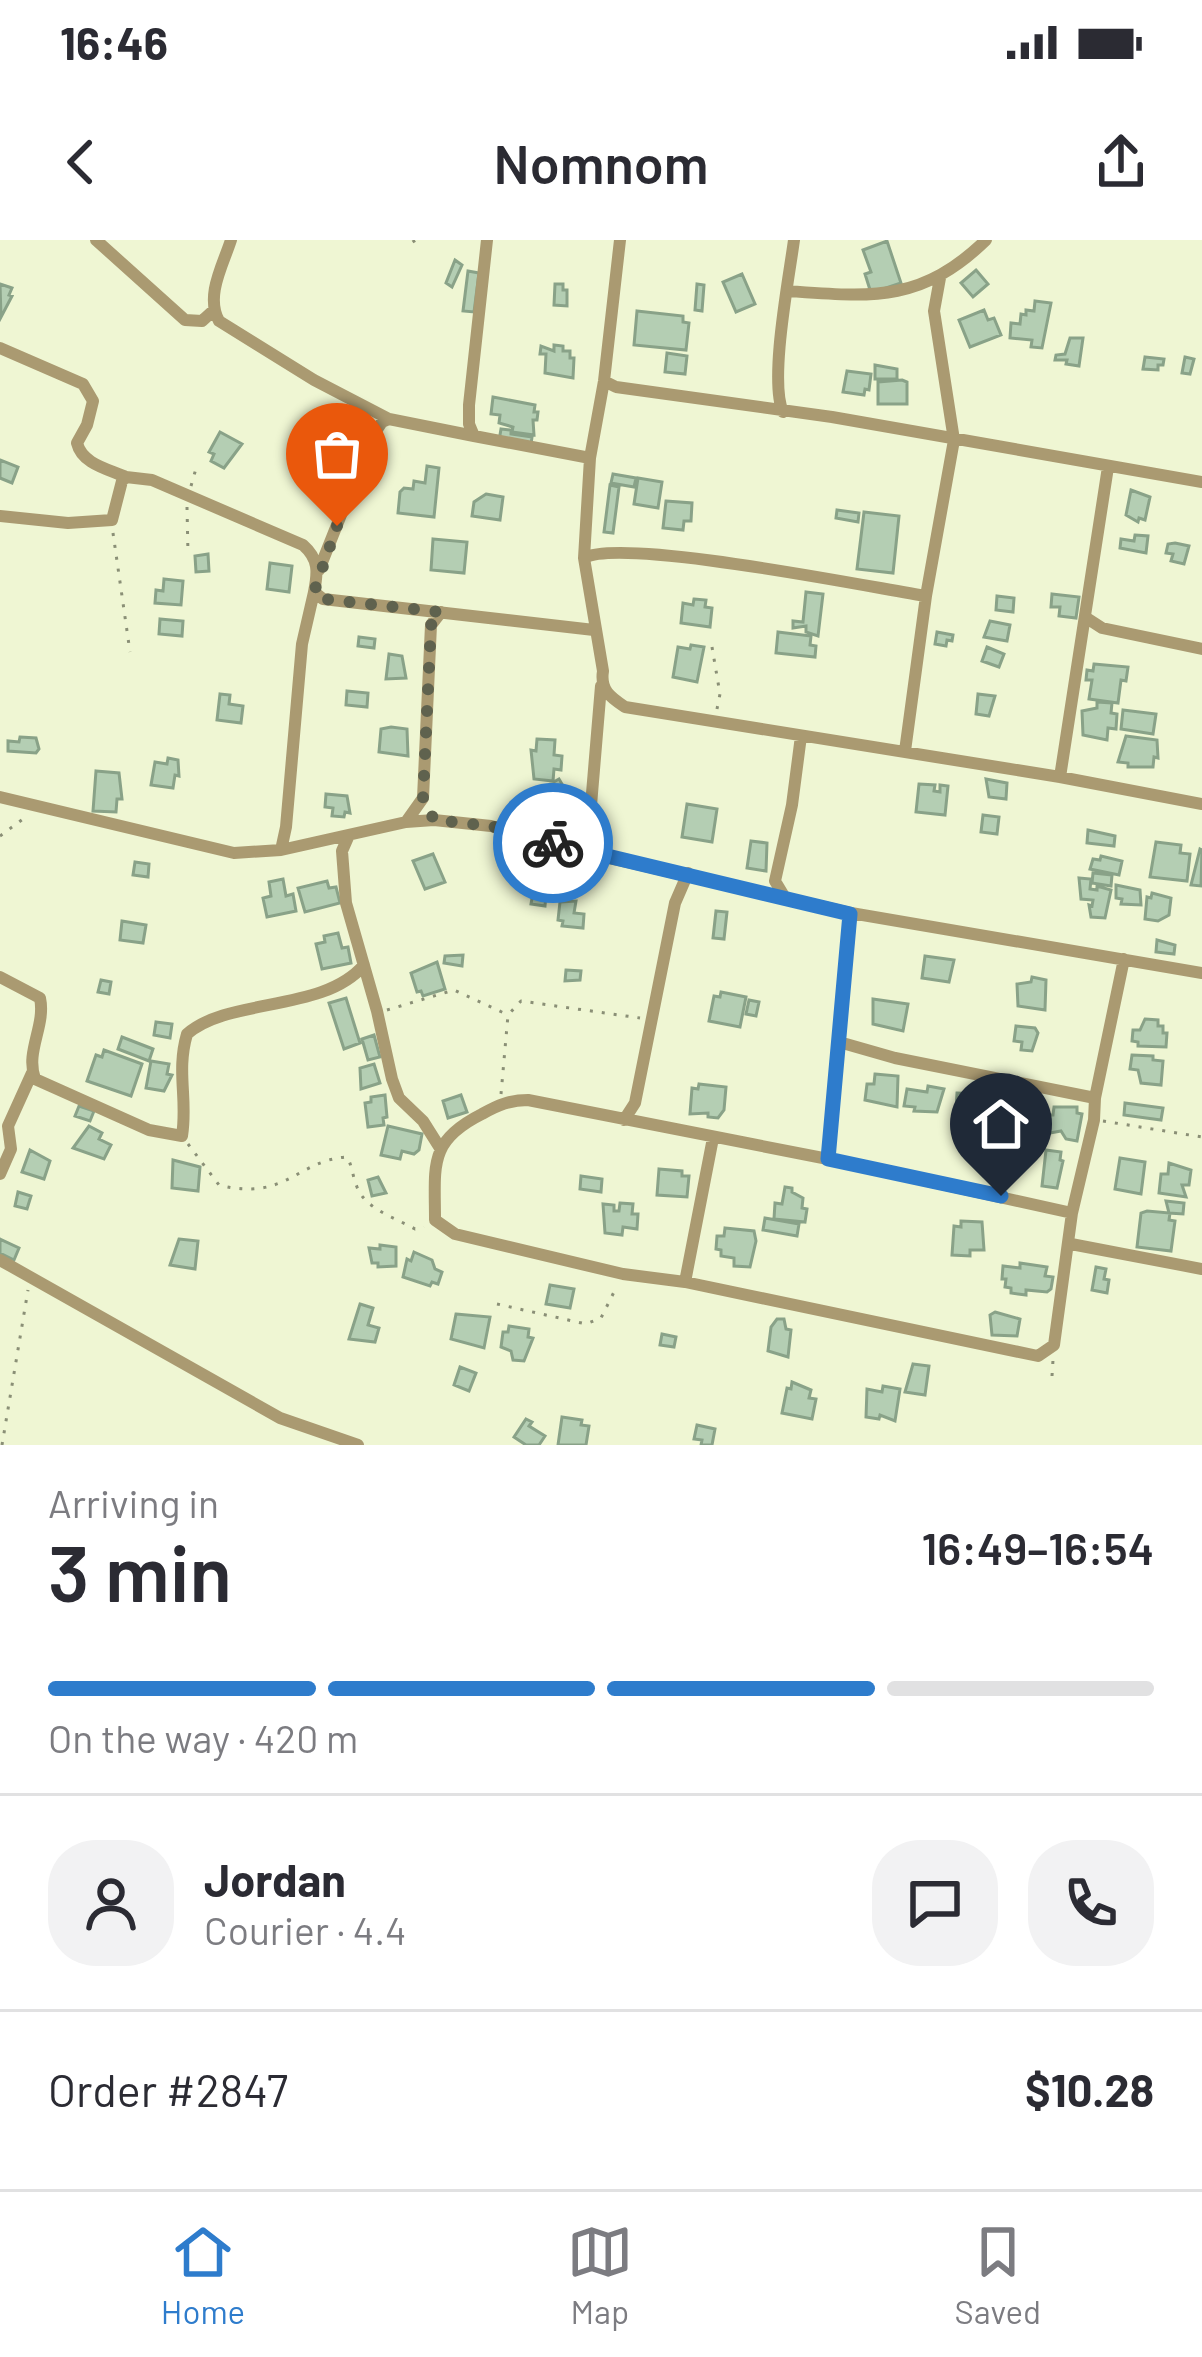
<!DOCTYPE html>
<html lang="en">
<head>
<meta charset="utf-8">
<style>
	:root { --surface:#fff; --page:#f2f2f3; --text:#2b2b33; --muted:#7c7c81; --line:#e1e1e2; --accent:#2e7ccc }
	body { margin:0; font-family:Barlow,sans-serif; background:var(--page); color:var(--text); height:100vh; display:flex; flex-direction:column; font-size:45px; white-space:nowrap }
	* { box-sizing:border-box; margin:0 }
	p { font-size:39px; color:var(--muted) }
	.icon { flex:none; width:66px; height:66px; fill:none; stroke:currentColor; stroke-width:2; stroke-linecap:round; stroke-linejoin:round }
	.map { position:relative; height:1205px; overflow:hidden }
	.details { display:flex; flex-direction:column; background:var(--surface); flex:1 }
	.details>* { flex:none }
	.pin { position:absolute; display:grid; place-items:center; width:102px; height:102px; color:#fff; margin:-123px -51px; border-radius:50% 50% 50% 0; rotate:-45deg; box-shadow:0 0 12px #0007 }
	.pin .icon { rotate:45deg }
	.courier { position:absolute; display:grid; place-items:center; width:120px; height:120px; margin:-60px; border:9px solid #2e7ccc; border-radius:50%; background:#fff; color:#222; box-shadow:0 3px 15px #0007 }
	.summary em { font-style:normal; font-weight:600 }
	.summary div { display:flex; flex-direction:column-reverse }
	.summary { display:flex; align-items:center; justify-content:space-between; height:204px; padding:0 48px }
	h1 { font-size:78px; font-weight:600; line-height:90px }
	.bar { display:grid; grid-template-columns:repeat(4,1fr); gap:18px 12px; align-content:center; height:144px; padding:0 48px }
	.bar i { height:15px; border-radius:9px; background:var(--line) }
	.bar .current { background:var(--accent) }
	.bar p { grid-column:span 4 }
	.line { display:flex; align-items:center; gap:30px; padding:0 48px; border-top:3px solid var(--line) }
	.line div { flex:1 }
	.round { display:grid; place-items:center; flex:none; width:126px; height:126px; border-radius:48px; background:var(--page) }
	.status { display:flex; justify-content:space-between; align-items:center; height:84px; padding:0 60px; background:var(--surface); direction:ltr }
	.status svg { height:33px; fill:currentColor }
	header { display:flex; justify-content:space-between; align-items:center; height:156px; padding:0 48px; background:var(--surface); font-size:54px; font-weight:600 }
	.dock { display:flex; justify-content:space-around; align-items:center; height:168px; border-top:3px solid var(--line); background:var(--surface); font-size:33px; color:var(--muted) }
	.dock a { display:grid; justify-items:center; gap:6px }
	.dock .current { color:var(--accent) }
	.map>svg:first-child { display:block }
</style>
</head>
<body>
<div class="status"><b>16:46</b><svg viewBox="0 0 49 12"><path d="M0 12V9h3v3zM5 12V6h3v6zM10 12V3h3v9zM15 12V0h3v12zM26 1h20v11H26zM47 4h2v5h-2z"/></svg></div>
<header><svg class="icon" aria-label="back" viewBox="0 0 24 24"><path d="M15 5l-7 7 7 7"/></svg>Nomnom<svg class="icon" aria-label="share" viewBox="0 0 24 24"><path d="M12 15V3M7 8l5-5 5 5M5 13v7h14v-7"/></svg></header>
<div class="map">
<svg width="1202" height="1205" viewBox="0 0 1202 1205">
	<rect width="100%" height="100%" fill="#eff6d3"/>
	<path fill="#b4ceb3" stroke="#89a288" stroke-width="3" d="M887,1L901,43L871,53L865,34L871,32L863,10Z
		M455,20L462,25L452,47L446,43Z
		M976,30L988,44L973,57L961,43Z
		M468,31L479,33L474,72L463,71Z
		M742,34L755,64L736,72L723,42Z
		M0,44L12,48L9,55L12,56L1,77Z
		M555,44H563V50H567V66L554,65Z
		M697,44L704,45L702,71L695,70Z
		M1035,61L1051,63L1042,108L1031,107L1032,100L1010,98L1011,83L1020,84L1021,74L1026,75V70L1034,71Z
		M984,70L988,80L994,78L1001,95L970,107L959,80Z
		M637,71L683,76V82L689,83L686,110L634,105Z
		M1070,98H1083L1079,126L1066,124L1067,120H1055L1056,115L1065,114Z
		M554,105L563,106V111H570V118H574L573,138L545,133L546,114H540L541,106L554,111Z
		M667,113L687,116L685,134L665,132Z
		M1145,117L1164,119L1163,125H1158V130L1143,129Z
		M1185,117L1194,119L1190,134L1182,133Z
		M875,125L897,129V139H875Z
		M847,131L871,134L869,150L865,149L864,155L843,152Z
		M902,140L907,142V164H878V142Z
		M493,157L535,165L534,172H538L537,180H533L534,195L512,192L513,187L499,183L500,175L491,174Z
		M501,189L511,190V194L532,197L531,204L499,201Z
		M220,192L242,204L224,228L211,221L214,214L209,212Z
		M0,220L18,227L12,243L0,238Z
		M427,226L439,228L434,277L398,273L400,252L404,248L413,249L414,241L425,243Z
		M613,234L636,238L634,247L611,243Z
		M638,238L662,242L658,268L634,264Z
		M610,245L619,247L613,293L604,292Z
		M1131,250L1150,257L1145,280L1139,278L1138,282L1126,275Z
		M486,254L503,257L500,280L472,276L474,262Z
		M666,261L692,263L691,281H684L683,290L663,288Z
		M837,270L859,273L858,282L836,278Z
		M864,272L899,276L893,333L857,329Z
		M1135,295L1148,296L1146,313L1120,308L1121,299L1134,301Z
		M433,299L467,302L464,333L431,330Z
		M1175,303L1189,306L1184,324L1171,321L1173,314L1166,313L1168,304Z
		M208,314L209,331L196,332L195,316Z
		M270,323L292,326L289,352L267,349Z
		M164,339L183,341L181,365L155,363L156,350L163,351Z
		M806,352L823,354L818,396L806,392V386L793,388V381L803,382Z
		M1052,354L1079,357L1076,378L1059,376L1060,367H1051Z
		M997,356L1014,358L1013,372L996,370Z
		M694,359L706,360L705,367L712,368L710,387L681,383L683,363L693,365Z
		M160,379L183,381L182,396L159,394Z
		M990,381L1010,385L1007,401L984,397Z
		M778,392L811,396L810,405L816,406L815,417L776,413Z
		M937,392L953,395L952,401L947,400L946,406L935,404Z
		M359,397L375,399L374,408L358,406Z
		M691,405L704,407L697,442L673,437L678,407L690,409Z
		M987,407L1004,414L999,427L982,421Z
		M389,414L402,416L406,438L386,439Z
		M1094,424L1128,427L1126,441L1121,440L1118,463L1089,459L1092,440H1086L1087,430L1093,431Z
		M347,451L368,453L367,467L346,465Z
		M220,454L230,455L229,464L243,466L241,483L217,480Z
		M978,454L995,456L989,476L976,474Z
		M1097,462L1112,463L1111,473L1117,474L1116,489L1108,488L1107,500L1083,495L1082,471L1097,468Z
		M1123,470L1156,474L1153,494L1121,489Z
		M391,487L407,489L408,516L379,512L381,489Z
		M1126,496L1157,500L1158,518L1154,517L1153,527H1128V523L1118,522Z
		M20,497L36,498L39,509L36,513L8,511V501L19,502Z
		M537,499L555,500L554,515L562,516L561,530L554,529L553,541L534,539L531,510L536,511Z
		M168,518L178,520L179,536L175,535L173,548L151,545L155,522L167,524Z
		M96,531L119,533L122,559H117L116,572L93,571Z
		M559,539L569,556L573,554L579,563L553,579L545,566L554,561L545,547Z
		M986,539L1007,543L1006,559L989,557Z
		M919,544L935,545L934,551L940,552V545L948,546L945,575L916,572Z
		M326,554L347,556L350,573L345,572L344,577L332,576L333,568L325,567Z
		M687,564L717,569L712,602L682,597Z
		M983,575L999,577L997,594L981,592Z
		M1088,590L1115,596L1114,606L1087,603Z
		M751,601L767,603L766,631L747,628Z
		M1156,602L1181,605L1180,613L1190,614L1187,641L1150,637Z
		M1200,609L1202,610L1201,646L1191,645Z
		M433,614L445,642L425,649L413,621Z
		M1101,616L1122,621L1119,635L1090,629L1093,619L1100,620Z
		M135,622L149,624L148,637L133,635Z
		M1093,633L1112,635L1111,646L1092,643Z
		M1079,638L1091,639L1090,649L1097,650V646L1111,650L1105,678L1091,677L1089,665L1092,666L1093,660L1081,659Z
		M283,639L286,656L293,654L296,671L267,677L263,658L271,656L269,642Z
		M327,641L329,648L336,647L340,663L305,672L298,648Z
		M1116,645L1140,650L1141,665L1121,664L1122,659L1116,658Z
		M533,653L546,655L545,666L531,664Z
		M1152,653L1171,658L1169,675L1158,681L1145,679L1147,657L1151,658Z
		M576,661L574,673L584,674L583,688L562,686L563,681L558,680L560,662Z
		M716,671L727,672L724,699L713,698Z
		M122,681L146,685L143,703L120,700Z
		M338,693L342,708L348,707L351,723L322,729L316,704L325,702L324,696Z
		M1157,700L1175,705L1174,714L1156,712Z
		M463,715L462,726L444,723L445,716Z
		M925,716L954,720L949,742L922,738Z
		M437,722L445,749L423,756L421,751L417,752L411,733Z
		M566,730L581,731L580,740L565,741Z
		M1032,737L1046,740L1045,770L1018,766L1017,744L1031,742Z
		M101,740L111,742L109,754L98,752Z
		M721,752L746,757L740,787L709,781L714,756L720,757Z
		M346,758L360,803L344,809L329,763Z
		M873,759L908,764L903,791L873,784Z
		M749,760L759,762L756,776L746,774Z
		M1145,779L1158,780V786H1163V793H1167L1166,807L1138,806V802L1132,801L1133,790H1140Z
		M156,782L172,784L170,798L154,795Z
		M1016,786L1035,788L1038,793L1032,811L1021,810L1022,802L1014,801Z
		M374,795L380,817L368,820L362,799Z
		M122,797L153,809L149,821L118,809Z
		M104,810L142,824L131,856L87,841L96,815L102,817Z
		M1132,815L1153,816V820L1163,821L1161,845L1141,843L1138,830L1130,829Z
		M151,821L169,824L167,834L172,835L164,851L146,848Z
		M374,824L380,843L361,849L360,828Z
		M875,834L898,836L897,867L865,860L867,844H874Z
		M699,844L726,847L724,870L718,878L708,877V873L690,874L692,848L698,849Z
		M928,846L944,849L937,872L914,871L915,867L904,866L907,849L927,852Z
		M957,853L976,854L975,868L956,870Z
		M385,855L387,877L383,878L384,885L368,887L365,863L371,862V857Z
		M461,855L467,872L448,878L443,861Z
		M1015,859L1027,868L1022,890L996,886L999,863Z
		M1125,863L1163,868L1161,880L1124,875Z
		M79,866L94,871L90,881L75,876Z
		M1054,867H1077V873L1082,874L1077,901L1066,899L1061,891L1045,894L1047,875H1053Z
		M977,875L989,877L988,890L975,888Z
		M89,886L102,893L99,899L111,905L104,919L73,908Z
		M388,886L422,894L419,910L414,914L402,911L400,919L381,915Z
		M30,910L50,921L44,939L22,932Z
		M1046,910L1061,912L1060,920L1063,921L1057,948L1042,946Z
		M1120,918L1145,922L1141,954L1115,949Z
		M173,920L200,927L198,951L172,948Z
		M1169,923L1191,930L1189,945H1182L1186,957L1159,953L1161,934H1168Z
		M659,929L682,931V936H689L687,957L657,955Z
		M581,936L602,939L601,952L580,949Z
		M378,937L386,953L372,956L368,940Z
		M785,947L792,948V952L803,958L802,968L807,969L805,982L774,979L775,963L782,964Z
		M18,952L31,956L27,969L15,966Z
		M1166,961L1184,963L1183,974L1169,973Z
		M620,963L633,964L632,974H638L637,989L623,987L622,995L605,993L603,964L614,965V971H619Z
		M1147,971L1170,973L1169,980L1175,981L1171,1011L1137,1007L1141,973Z
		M765,978L799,984L797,996L763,990Z
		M961,981L982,982L984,1010H970V1016L952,1015L954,986L961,987Z
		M725,988L754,991L756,1001L750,1027L734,1026V1018L721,1016V1010L716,1009L717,996H724Z
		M0,999L19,1008L14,1020L0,1013Z
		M179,999L198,1001L195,1029L170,1025Z
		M380,1005L396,1007V1026L378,1027V1023H372L369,1008L380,1009Z
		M414,1012L432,1020L435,1029L442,1032L438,1044L432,1042L430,1046L403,1037L407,1019L411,1021Z
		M1020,1023L1047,1027L1045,1036L1053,1037L1051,1049L1047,1052L1026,1050V1055L1011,1053V1048L1005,1047L1006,1039H1002L1003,1026L1020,1028Z
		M1096,1027L1106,1029L1104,1039L1109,1040L1107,1053L1092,1050Z
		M550,1045L574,1049L570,1068L546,1064Z
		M360,1064L373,1068L368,1085L379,1088L375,1102L349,1099Z
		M995,1072L1020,1079L1017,1096L992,1095L990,1075Z
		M456,1074L490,1077L484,1108L451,1099Z
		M777,1079H784L786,1089L791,1090L788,1117L768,1111L771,1087Z
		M509,1086L529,1089L528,1097L533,1098L524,1121L513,1120L511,1111L501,1107L503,1092H508Z
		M662,1094L676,1097L674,1107L660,1105Z
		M913,1124L929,1126L925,1155L905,1152Z
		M460,1127L476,1133L469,1151L454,1145Z
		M792,1142L811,1150L809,1158L816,1159L812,1179L782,1173L787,1148L791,1149Z
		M883,1146L900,1149L895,1181L880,1175L879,1179L866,1177L867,1149L882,1152Z
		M562,1177L582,1180L581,1185L589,1186L586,1205H558Z
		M526,1179L532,1182L529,1186L545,1196L539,1205H526L514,1197Z
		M697,1185L715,1189L712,1205H701L702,1200L694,1199Z"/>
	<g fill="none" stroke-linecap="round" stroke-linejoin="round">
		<path stroke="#8a8f76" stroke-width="3" stroke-dasharray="3 9" stroke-linecap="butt" d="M413,0L419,9
			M191,246L197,225
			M187,267L188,314
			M113,293L130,412
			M712,407L720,454L717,469
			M0,596L27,576
			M387,770L454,750L506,774
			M501,854L508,775L521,761L640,778
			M1103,881L1202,897
			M188,904L219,945C286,962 297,920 347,917C353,928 352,935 357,947C365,969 396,978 415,989L424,987
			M497,1064L586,1084L601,1078L617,1046
			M1052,1136L1053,1120
			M2,1205L28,1050"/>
		<path stroke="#aa9a71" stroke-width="12" d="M96,0L185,80L202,81L213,71
			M231,0C223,25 205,56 219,81L314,140L389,179
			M487,0L469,165V184L474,196L590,218
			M620,0L604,141L590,218L584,318L603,431C600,450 610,457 625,467L1060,537L1202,564
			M788,51C872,57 921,63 986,0
			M0,108L83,144L93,161L87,185L77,203C82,224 108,229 126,237
			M604,141L616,147L832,177L1202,242
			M783,172C769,141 789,38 794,0
			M0,276L68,283L112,280L122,241L126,237L152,240L303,305C319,319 318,332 314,352L323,359L594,390
			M584,318C622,297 869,347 926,356
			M319,330L372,197L382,182L389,179L474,196
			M1085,377L1102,388L1202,409
			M905,511L926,356L954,200L934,71L940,38
			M1060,537L1108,227
			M0,557L234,613L281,610L406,582L434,580L491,586L587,613L851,673L1202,733
			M406,582L423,558L431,385L441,372
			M349,595L342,611L346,663L377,771L392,839L399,858L423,881L440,908
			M281,610L286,587L302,404L314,352
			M587,613L601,446
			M784,656L775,641L792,565L801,496
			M0,737L40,758C46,786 25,811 35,839L149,890L182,896C188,859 176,832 187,794C229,757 323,773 364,725
			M839,802L895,818L1095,858
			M624,880L635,863L675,663L688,633
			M828,919L851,673
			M0,934L11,909L8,886L32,833
			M1072,973L828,919L528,860C510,860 498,865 482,874C428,901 435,925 435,980L455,994L623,1034L685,1042L1038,1116L1054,1105L1072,973L1094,880L1095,858L1124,719
			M1071,1004L1202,1029
			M0,1020L280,1178L358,1205
			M685,1042L713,898"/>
	</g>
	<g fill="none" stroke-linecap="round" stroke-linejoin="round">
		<path stroke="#5f624e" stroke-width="12" stroke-dasharray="0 21.6" d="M337,286L314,352L323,359L441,372L431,385L423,558L434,580L491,586L553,603"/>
		<path stroke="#2e7ccc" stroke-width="15" d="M553,603L850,674L828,919L1001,956"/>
	</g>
</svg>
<div class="pin" style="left:337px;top:286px;background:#ea580c"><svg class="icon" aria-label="bag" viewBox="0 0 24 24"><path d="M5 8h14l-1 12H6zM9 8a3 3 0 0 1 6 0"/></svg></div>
<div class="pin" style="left:1001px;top:956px;background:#1f2937"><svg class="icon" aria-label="home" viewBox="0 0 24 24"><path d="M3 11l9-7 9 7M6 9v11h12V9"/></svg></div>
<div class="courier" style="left:553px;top:603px"><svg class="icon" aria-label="bike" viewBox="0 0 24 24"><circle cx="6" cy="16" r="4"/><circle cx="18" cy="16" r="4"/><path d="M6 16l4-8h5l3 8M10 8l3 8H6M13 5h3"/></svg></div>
</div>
<section class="details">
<div class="summary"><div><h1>3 min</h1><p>Arriving in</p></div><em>16:49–16:54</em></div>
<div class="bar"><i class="current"></i><i class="current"></i><i class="current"></i><i></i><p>On the way · 420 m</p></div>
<div class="line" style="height:216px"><a class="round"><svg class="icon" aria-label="person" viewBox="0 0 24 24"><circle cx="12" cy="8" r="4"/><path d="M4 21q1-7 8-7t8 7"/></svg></a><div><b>Jordan</b><p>Courier · 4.4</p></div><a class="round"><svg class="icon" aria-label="chat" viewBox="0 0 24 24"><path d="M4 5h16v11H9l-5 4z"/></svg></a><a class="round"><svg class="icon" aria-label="phone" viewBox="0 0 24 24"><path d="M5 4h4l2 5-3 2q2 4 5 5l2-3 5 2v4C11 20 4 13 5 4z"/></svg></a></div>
<div class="line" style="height:156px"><div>Order #2847</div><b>$10.28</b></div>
</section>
<nav class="dock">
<a class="current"><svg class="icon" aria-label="home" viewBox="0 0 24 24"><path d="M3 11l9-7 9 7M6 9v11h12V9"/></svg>Home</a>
<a><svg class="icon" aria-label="map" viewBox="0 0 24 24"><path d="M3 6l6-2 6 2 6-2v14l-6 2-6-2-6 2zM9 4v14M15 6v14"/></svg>Map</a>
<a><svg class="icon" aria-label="saved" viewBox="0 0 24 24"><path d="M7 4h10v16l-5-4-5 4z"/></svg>Saved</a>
</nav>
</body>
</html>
